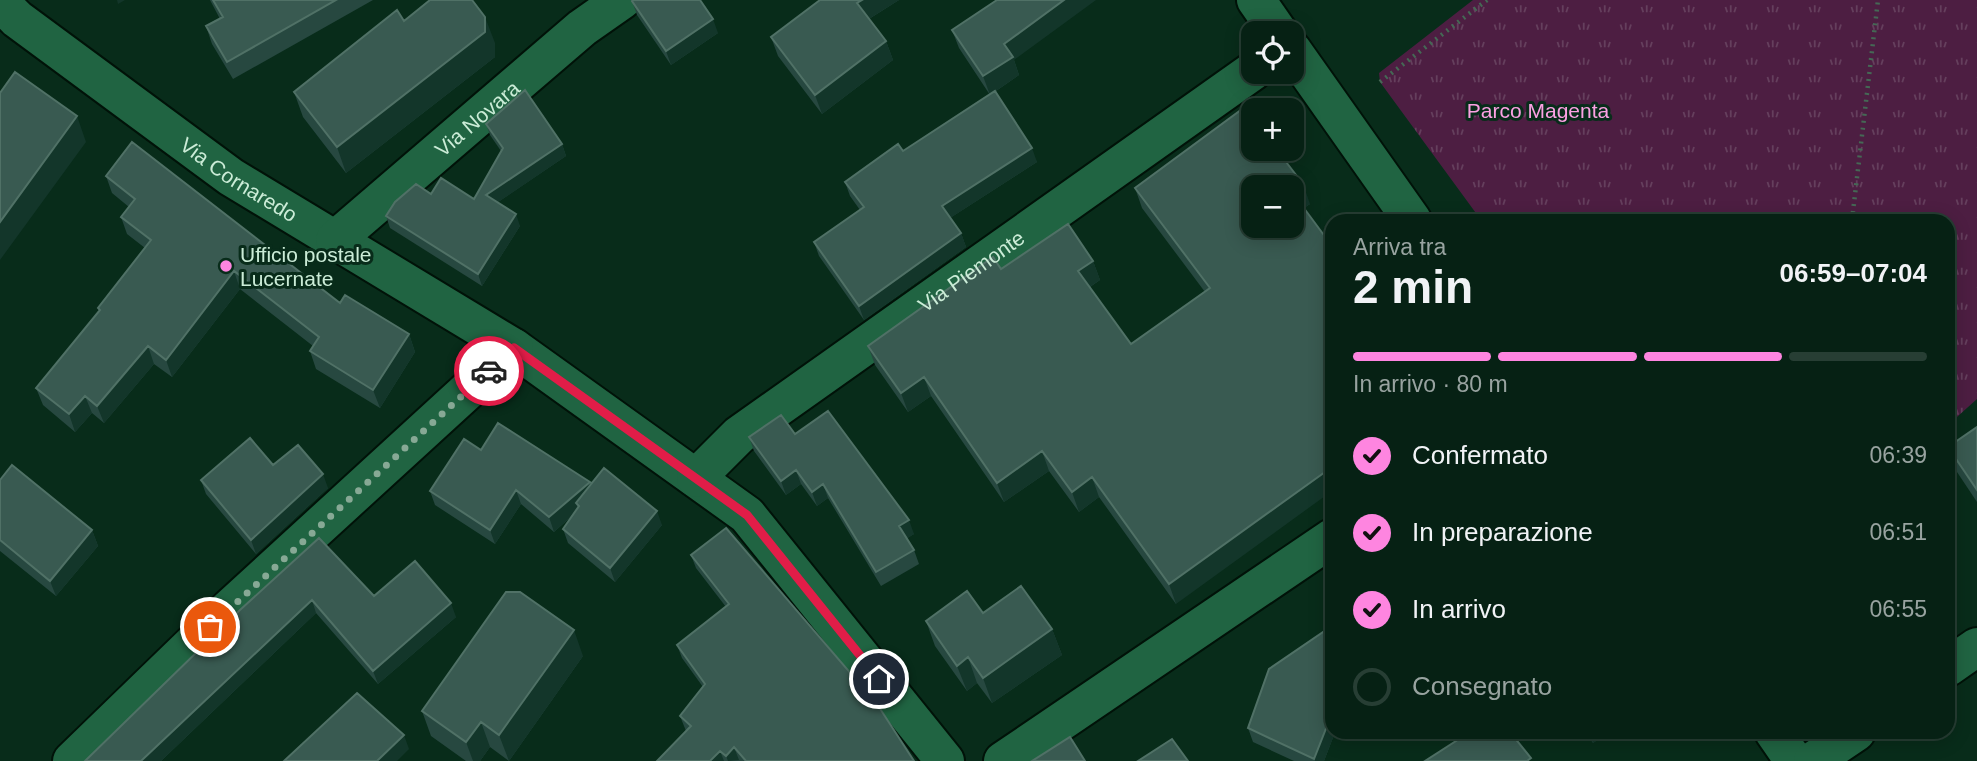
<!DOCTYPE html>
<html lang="it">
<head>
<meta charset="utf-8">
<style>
	:root { --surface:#062114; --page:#142e22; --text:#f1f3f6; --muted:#98a3a0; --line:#273e34; --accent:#fe85e0 }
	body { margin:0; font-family:Helvetica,sans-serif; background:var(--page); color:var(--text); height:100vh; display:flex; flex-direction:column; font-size:26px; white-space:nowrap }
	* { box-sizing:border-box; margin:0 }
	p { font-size:23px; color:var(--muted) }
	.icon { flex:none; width:38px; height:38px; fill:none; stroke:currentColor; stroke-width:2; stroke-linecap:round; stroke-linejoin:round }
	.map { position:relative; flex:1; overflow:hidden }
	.details { position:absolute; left:1325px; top:214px; width:630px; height:525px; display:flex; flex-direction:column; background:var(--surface); border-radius:21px; box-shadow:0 4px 18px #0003,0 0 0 2px var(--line) }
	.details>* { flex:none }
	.tools { position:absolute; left:1241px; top:21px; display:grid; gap:14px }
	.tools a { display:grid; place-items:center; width:63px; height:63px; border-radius:14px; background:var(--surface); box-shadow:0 4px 18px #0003,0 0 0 2px var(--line); font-size:35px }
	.pin { position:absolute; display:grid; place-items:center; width:60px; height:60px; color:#fff; margin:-30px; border:4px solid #fff; border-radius:50%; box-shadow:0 2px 7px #0007 }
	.courier { position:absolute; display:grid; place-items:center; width:70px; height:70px; margin:-35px; border:5px solid #e11d48; border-radius:50%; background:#fff; color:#222; box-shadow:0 2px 9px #0007 }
	.summary em { font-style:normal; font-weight:700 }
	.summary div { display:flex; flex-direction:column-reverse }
	.summary { display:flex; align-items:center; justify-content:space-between; height:119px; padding:0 28px }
	h1 { font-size:46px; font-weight:700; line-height:52px }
	.bar { display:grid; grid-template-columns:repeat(4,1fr); gap:10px 7px; align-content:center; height:84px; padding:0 28px }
	.bar i { height:9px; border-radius:5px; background:var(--line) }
	.bar .on { background:var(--accent) }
	.bar p { grid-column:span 4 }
	ol { padding:0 28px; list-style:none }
	li { display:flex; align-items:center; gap:21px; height:77px }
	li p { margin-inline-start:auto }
	li .icon { padding:7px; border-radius:50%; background:var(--accent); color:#111; stroke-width:4 }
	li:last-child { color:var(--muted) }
	li i { width:38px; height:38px; border:4px solid var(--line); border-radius:50% }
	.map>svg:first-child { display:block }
</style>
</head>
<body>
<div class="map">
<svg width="1977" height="761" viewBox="0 0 1977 761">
	<defs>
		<pattern id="grass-tufts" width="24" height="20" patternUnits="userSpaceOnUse" patternTransform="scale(1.75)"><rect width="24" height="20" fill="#4d1e42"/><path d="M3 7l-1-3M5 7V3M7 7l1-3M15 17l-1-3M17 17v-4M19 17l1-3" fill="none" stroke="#653f5d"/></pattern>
	</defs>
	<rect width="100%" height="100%" fill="#082c1a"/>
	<path fill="url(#grass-tufts)" d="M1473,0H1977V399L1948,425V220H1481L1380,82L1379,73Z"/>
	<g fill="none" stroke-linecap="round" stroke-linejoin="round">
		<g stroke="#011208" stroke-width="42">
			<g id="street">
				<path d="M1256,0L1279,33"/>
				<path id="s1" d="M0,2L17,19L231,177L514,348L747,515L945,761"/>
				<path d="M1292,50L1412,220"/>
				<path id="s2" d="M335,240L582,28L622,0"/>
				<path id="s3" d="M696,478L739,435L1253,71"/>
				<path d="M1948,667L1977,647"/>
				<path d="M1774,732L1794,761"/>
				<path d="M72,761L230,608L514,348"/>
				<path d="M1003,761L1332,538"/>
				<path d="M1813,761L1856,732"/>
			</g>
		</g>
		<path stroke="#456855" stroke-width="4.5" stroke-dasharray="2 5" stroke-linecap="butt" d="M1380,82L1487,0
			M1852,220L1878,0"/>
		<use href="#street" stroke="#206442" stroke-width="38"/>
	</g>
	<path fill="#274840" d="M210,0H373L233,79L212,44L206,26L220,19Z
		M820,0H899L869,19L886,41L893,60L822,114L778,56L771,37Z
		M632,1L718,33L671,65L637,15Z
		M404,21L495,43V57L346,173L303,117L294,92Z
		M952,30L1014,60L1019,75L996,91L1037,162L950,218L961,233L966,247L864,320L819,256L814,242L860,210L850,196L845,182L903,151L990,95L959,48Z
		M486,124L562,144L566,156L498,202L520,226L482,286L390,228L386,216L474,199L501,151L490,135Z
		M106,176L340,303L409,334L415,352L380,408L316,369L310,351L313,346L240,289L172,377L154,364L104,423L92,413L75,432L43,405L36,388L99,311L98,308L145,248L127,234L121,217L129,207L112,193Z
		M1135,188L1310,204L1304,208L1176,604L1099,497L1079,512L1049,471L1004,502L931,396L908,412L875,365L868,346L1001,269L1093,261L1100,280L1090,287L1131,344L1205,292L1142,208Z
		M1977,427V502L1957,472L1948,447Z
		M795,434L914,534L907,538L914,550L919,564L881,586L828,498L817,506L801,484L786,495L754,451L749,437Z
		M481,450L591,485L662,525L615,582L568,543L563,529L574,514L554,532L521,504L495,544L435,505L430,491Z
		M273,465L328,488L256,554L206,494L201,480Z
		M0,480L92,530L98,546L56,596L0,551Z
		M319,538L374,596L456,617L378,684L316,613L161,761H85Z
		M691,555L914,761H657L686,731L680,716L703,687L682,658L677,645L726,607L696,568Z
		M926,621L1052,629L1062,655L992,703L977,683L967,691L935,646Z
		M583,656L509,761L490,747L480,761H466L431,736L422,711Z
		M1248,728L1334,735L1324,761H1294L1253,742Z
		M1585,732H1609L1593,743Z"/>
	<path fill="#13362a" d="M117,0H125L118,4Z
		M862,0H899L864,22L857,3Z
		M1064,0H1096L1014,60L1019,75L990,95L983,76L1004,44Z
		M485,17L495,43V57L346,173L337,147Z
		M713,19L718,33L671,65L666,51Z
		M886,41L893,60L822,114L815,95Z
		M77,116L86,142L0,260V222Z
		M562,144L566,156L491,207L486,195Z
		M1032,148L1037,162L947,220L942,206Z
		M1303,184L1310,204L1299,211L1292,192Z
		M516,214L520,226L482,286L478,274Z
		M961,233L966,247L864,320L859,306Z
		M1093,261L1100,280L1085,290L1078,271Z
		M234,271L240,289L172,377L166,360Z
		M409,334L415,352L380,408L373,390Z
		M148,346L154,364L104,423L97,406Z
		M924,377L931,396L908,412L901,393Z
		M85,396L92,413L75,432L69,414Z
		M1042,451L1049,471L1004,502L997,483Z
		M1332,467V491L1176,604L1169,584Z
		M796,470L801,484L786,495L781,481Z
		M323,474L328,488L256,554L251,540Z
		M1092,477L1099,497L1079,512L1072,492Z
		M590,482L595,496L576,503L578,510L554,532L549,517Z
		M823,484L828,498L817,506L812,492Z
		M516,490L521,504L495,544L490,530Z
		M657,511L662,525L615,582L610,568Z
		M909,520L914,534L905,540L899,526Z
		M92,530L98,546L56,596L50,581Z
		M312,600L316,613L161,761H141Z
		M451,603L456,617L378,684L373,671Z
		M1052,629L1062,655L992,703L983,678Z
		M574,630L583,656L509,761L499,735Z
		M968,657L977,683L967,691L957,666Z
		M1332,719V732H1339L1334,735L1324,761H1315L1314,759L1329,721Z
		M481,722L490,747L480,761H473L466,742Z
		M1589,732H1609L1593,743Z
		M404,735L409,749L397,761H377Z
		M734,747L739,760L728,761L726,756Z
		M720,751L724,761H710Z"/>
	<path fill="#395a51" stroke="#507166" stroke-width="2" fill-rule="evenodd" d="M213,0H336L227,62L206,26L223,17Z
		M430,0H472L485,17V32L337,147L294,92L397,10L404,21Z
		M633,0H700L713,19L666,51L632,1Z
		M820,0H862L857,3L886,41L815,95L771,37Z
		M997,0H1064L1004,44L1013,57L983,76L952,30Z
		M15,72L77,116L0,222V93Z
		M525,90L562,144L486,195L516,214L478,274L386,216L395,202L416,184L431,194L441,178L474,199L503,148L486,124Z
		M995,91L1032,148L942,206L961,233L859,306L814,242L864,207L845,182L898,144L903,151Z
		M1245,107L1253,118V149H1276L1303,184L1292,192L1332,246V467L1169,584L1092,477L1072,492L1042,451L997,483L924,377L901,393L868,346L993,257L1001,269L1068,224L1093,261L1078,271L1131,344L1210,288L1135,188ZM1253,187H1292V226H1253Z
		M132,142L340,303L345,295L409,334L373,390L310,351L319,337L234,271L166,360L148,346L97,406L85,396L69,414L36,388L100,310L98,308L151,240L121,217L135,199L106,176Z
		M828,411L909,520L899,526L914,550L876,572L823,484L812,492L796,470L781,481L749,437L781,415L795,434Z
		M498,423L590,482L549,517L516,490L490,530L430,491L464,439L481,450Z
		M1977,427V490L1948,447Z
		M250,438L273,465L298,445L323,474L251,540L201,480Z
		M12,465L92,530L50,581L0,540V480Z
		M604,468L657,511L610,568L563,529L579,506L576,503Z
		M726,528L877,704L914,761H746L734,747L726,756L720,751L710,761H657L691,726L680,716L705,684L677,645L729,604L691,555Z
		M319,538L374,596L415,561L451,603L373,671L312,600L141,761H85L240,610Z
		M1021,586L1052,629L983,678L968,657L957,666L926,621L967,591L983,613Z
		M506,592H520L574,630L499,735L481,722L466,742L422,711Z
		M1332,626V719L1329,721L1314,759L1248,728L1269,669Z
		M357,693L404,735L377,761H284Z
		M1470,732H1510L1531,758L1527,761H1425Z
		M1070,737L1085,761H1032Z
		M1172,739L1188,761H1138Z"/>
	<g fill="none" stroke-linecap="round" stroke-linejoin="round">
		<path stroke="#87a995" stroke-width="7" stroke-dasharray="0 12.6" d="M210,627L489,371"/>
		<path stroke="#e11d48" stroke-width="9" d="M489,371L514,348L747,515L879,679"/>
	</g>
	<circle fill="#fe85e0" stroke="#082c1a" stroke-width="2.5" cx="226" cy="266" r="7"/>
	<g text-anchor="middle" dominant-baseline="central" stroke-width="6" stroke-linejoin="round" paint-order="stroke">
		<g font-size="21" fill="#fca1e3" stroke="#082c1a">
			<text x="1538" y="110">Parco Magenta</text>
		</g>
		<g font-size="21" fill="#cbecd7" stroke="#082c1a">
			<text stroke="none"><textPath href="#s2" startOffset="187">Via Novara</textPath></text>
			<text stroke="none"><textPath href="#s1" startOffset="298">Via Cornaredo</textPath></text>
			<text stroke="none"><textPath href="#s3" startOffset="345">Via Piemonte</textPath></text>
		</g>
		<g font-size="21" fill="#cbecd7" stroke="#082c1a" text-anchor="start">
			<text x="240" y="254">Ufficio postale<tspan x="240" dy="24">Lucernate</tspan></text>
		</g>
	</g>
</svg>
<div class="tools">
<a><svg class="icon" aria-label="locate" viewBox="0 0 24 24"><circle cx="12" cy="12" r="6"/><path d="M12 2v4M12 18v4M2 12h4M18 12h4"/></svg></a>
<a>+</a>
<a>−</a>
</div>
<div class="pin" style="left:210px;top:627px;background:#ea580c"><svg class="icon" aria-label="bag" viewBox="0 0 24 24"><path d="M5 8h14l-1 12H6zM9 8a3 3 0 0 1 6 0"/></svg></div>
<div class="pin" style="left:879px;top:679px;background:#1f2937"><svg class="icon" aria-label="home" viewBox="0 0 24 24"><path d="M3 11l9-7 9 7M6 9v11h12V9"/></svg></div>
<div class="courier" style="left:489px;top:371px"><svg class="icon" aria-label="car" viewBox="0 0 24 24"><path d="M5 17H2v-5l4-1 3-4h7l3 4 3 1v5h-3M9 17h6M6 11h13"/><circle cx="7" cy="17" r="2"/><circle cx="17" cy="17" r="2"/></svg></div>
<section class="details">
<div class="summary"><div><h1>2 min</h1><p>Arriva tra</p></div><em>06:59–07:04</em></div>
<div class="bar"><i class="on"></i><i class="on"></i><i class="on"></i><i></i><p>In arrivo · 80 m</p></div>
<ol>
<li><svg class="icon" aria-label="check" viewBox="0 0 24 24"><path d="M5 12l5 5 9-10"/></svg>Confermato<p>06:39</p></li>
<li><svg class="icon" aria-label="check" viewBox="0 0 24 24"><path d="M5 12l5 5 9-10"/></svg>In preparazione<p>06:51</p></li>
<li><svg class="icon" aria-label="check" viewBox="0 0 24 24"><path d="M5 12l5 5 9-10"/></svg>In arrivo<p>06:55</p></li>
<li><i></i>Consegnato</li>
</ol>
</section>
</div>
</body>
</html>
